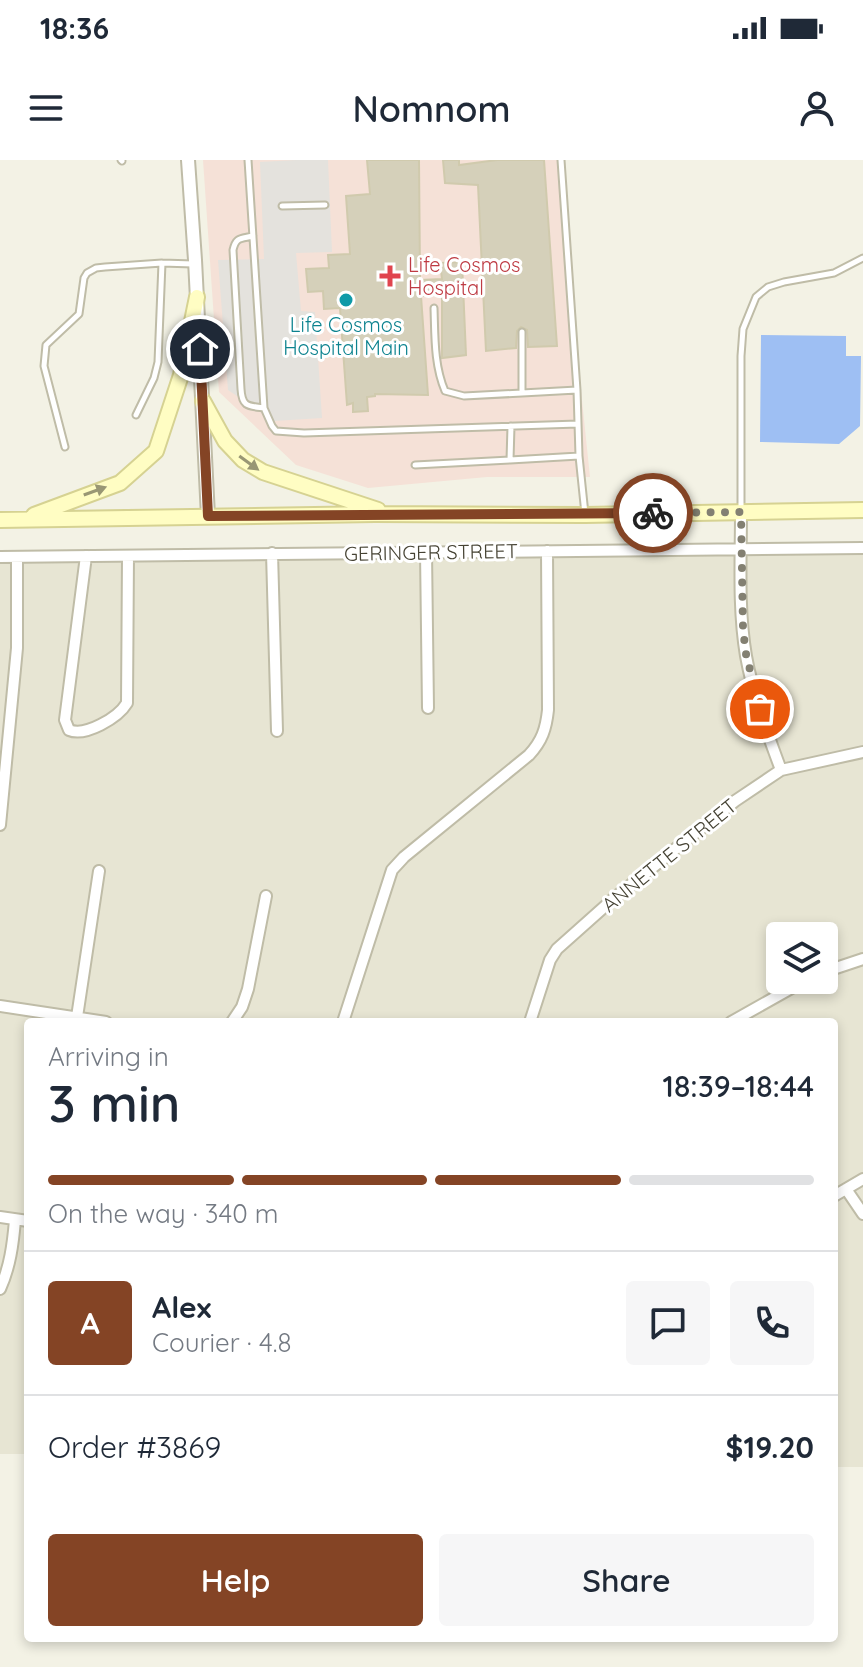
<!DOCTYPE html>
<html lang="en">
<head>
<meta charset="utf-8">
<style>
	:root { --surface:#fff; --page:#f6f6f7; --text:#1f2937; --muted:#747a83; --line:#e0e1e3; --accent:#844425 }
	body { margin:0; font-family:Quicksand,sans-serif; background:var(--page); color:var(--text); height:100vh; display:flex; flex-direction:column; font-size:30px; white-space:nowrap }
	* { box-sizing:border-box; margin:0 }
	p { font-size:26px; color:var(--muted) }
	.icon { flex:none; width:44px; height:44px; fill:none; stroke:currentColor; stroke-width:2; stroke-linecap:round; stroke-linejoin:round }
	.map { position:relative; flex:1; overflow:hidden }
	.side { position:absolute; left:24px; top:858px; width:814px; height:624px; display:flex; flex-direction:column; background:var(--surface); border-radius:8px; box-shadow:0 4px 12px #0003 }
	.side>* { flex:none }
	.fabs { position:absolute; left:766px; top:762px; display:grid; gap:16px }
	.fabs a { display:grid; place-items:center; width:72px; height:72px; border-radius:8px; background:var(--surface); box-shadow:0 4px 12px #0003; font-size:40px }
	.pin { position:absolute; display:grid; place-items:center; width:68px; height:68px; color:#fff; margin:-34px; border:4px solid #fff; border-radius:50%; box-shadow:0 2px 8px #0007 }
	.courier { position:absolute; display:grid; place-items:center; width:80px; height:80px; margin:-40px; border:6px solid #844425; border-radius:50%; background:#fff; color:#222; box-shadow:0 2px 10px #0007 }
	.head em { font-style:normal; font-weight:600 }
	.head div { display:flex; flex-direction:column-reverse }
	.head { display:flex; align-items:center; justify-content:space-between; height:136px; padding:0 24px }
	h1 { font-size:52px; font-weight:600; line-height:60px }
	.bar { display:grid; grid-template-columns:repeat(4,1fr); gap:12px 8px; align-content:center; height:96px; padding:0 24px }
	.bar i { height:10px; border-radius:6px; background:var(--line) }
	.bar .on { background:var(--accent) }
	.bar p { grid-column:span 4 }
	.line { display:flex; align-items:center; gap:20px; padding:0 24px; border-top:2px solid var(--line) }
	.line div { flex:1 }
	.round { display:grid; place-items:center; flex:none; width:84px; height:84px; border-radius:8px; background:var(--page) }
	.action { display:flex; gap:16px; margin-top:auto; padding:16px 24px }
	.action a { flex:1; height:92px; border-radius:8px; background:var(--accent); color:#fff; font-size:32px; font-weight:600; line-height:92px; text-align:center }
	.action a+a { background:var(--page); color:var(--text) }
	.status { display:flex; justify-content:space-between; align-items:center; height:56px; padding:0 40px; background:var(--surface); direction:ltr }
	.status svg { height:22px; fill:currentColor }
	header { display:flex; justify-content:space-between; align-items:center; height:104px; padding:0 24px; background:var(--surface); font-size:36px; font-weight:600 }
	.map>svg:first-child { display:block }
</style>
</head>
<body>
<div class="status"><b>18:36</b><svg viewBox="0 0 49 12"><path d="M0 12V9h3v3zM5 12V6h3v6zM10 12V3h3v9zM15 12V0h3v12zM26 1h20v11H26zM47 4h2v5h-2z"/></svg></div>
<header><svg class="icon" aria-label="menu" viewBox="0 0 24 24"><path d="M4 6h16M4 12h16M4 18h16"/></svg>Nomnom<svg class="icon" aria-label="person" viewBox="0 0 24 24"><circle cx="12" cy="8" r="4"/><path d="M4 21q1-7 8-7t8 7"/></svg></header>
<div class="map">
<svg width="863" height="1507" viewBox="0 0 863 1507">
	<rect width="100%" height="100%" fill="#f3f2e5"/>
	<path fill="#e7e5d3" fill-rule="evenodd" d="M863,383V1307H834V862H28V1294H0V395ZM780,776H824V820H780Z"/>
	<path fill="#f5e1d7" d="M203,0H557L590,317H487L368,328L296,305L219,232Z"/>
	<path fill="#e4e2dd" d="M296,0H328L332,92L296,93L301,151L315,152L322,258L274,261L228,230L218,100L264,99L260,2Z"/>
	<path fill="#9ebff3" d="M761,175L846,176V196H861L860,266L839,284L760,282Z"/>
	<path fill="#d5d0ba" stroke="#d0caad" stroke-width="2" d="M367,0H419L420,120L442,119L440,103L462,102L466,195L442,198V134L421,136L428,235L375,234V236L367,237L368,251L353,252V243L347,245L340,148L324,149L323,131L308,132L306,109L329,108L328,95L350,94L346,36L370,34Z
		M443,0H459V5L497,0H544L557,186L528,187L527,170L521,167L517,171L516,188L486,191L478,25L445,23Z"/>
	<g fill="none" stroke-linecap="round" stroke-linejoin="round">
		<g stroke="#bfbca7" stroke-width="9">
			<path id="service" d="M121,0L122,1
				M248,0L264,248L272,266L276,271L304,273L578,264
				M561,0L577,230L579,296L585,354
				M282,46L325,45
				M253,76C240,79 236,77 233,90L241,229C242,247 248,246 264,248
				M434,148C435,177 434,205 445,231L464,236L522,233
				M522,172V233L577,230
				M136,255L154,218L158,202L162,103
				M65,287L44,206L46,185L79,154L84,118L87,113L96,108L105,107L162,103L193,104
				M510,300L579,296
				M415,305L510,300L511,266
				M741,349V196L743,169L756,137L768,127L784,122L834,113L863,98"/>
		</g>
		<g stroke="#bfbca7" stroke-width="14">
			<path id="minor" d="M741,352C741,399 738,449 746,496C753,535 767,572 781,610
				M426,392L428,548
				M272,393L277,571
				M86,396L65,560L69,570C85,577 118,558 127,543L128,396
				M0,397L863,388
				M0,665L17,488V397
				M824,812L863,799
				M0,846L106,862
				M77,857L99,711
				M232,862L242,847L248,829L266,736
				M343,862L392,710L404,697L529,595C542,581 546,569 548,550L547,391
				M530,862L550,800L557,789L612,740L735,641L781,610L863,592
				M731,862L806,820
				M846,1029L863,1054
				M834,1036L863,1019
				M0,1057L28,1061
				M0,1129C10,1107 13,1084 15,1060"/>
		</g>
		<g stroke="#bfbca7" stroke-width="16">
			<path id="tertiary" d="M188,0L195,100L208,356"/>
		</g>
		<g stroke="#d6d292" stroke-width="18">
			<path id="secondary" d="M203,241L225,281L243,300L263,312L378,350
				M34,355L120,323L156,291L181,215L197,137
				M0,360L375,354L585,355L863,350"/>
		</g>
		<use href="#service" stroke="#fff" stroke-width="5"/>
		<use href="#minor" stroke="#fff" stroke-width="10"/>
		<use href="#tertiary" stroke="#fff" stroke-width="12"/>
		<use href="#secondary" stroke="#fffdc3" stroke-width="14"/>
	</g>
	<defs><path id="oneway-solid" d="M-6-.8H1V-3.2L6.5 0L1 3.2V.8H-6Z" transform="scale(2)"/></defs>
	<g fill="#999774">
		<use href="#oneway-solid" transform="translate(249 303) rotate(36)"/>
		<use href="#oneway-solid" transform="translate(95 331) rotate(-20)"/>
	</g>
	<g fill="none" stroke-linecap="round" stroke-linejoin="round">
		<path stroke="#838072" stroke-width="8" stroke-dasharray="0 14.4" d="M653,353L741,352L743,469L746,494L760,549"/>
		<path stroke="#844425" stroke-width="10" d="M200,189L208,356L653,353"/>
	</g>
	<path fill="#e0444e" stroke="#fff" stroke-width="3" d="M386 104h8v8h8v8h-8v8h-8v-8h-8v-8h8z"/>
	<circle fill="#0f9aa8" stroke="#fff" stroke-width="3" cx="346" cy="140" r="8"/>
	<g text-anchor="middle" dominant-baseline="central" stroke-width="6" stroke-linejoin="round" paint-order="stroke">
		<g font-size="20" fill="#be3a42" stroke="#fff" text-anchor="start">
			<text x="408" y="104">Life Cosmos<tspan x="408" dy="23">Hospital</tspan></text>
		</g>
		<g font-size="20" fill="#0d838f" stroke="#fff">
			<text x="346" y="164">Life Cosmos<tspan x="346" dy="23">Hospital Main</tspan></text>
		</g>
		<g font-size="20" fill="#464334" stroke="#fff">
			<text transform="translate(431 392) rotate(-1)">GERINGER STREET</text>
			<text transform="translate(669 695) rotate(-39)">ANNETTE STREET</text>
		</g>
	</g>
</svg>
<div class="fabs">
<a><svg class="icon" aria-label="layers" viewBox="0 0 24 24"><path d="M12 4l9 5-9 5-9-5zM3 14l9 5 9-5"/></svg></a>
</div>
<div class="pin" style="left:760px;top:549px;background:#ea580c"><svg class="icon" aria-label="bag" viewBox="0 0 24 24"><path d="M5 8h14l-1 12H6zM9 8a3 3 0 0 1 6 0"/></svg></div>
<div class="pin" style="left:200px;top:189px;background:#1f2937"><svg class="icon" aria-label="home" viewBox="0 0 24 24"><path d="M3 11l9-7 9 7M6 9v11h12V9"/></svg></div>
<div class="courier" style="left:653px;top:353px"><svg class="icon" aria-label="bike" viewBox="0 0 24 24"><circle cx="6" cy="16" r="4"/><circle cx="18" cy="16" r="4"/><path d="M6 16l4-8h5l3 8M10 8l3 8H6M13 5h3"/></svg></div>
<section class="side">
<div class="head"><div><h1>3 min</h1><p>Arriving in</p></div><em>18:39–18:44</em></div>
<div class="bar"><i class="on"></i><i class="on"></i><i class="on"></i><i></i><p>On the way · 340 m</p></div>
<div class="line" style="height:144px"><b class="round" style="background:var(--accent);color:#fff">A</b><div><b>Alex</b><p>Courier · 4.8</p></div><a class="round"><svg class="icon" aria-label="chat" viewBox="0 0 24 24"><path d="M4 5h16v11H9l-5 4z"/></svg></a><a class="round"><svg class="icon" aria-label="phone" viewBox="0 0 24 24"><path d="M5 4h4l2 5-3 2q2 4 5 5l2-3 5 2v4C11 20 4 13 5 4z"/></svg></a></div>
<div class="line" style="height:104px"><div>Order #3869</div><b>$19.20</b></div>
<div class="action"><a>Help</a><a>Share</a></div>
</section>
</div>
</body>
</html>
